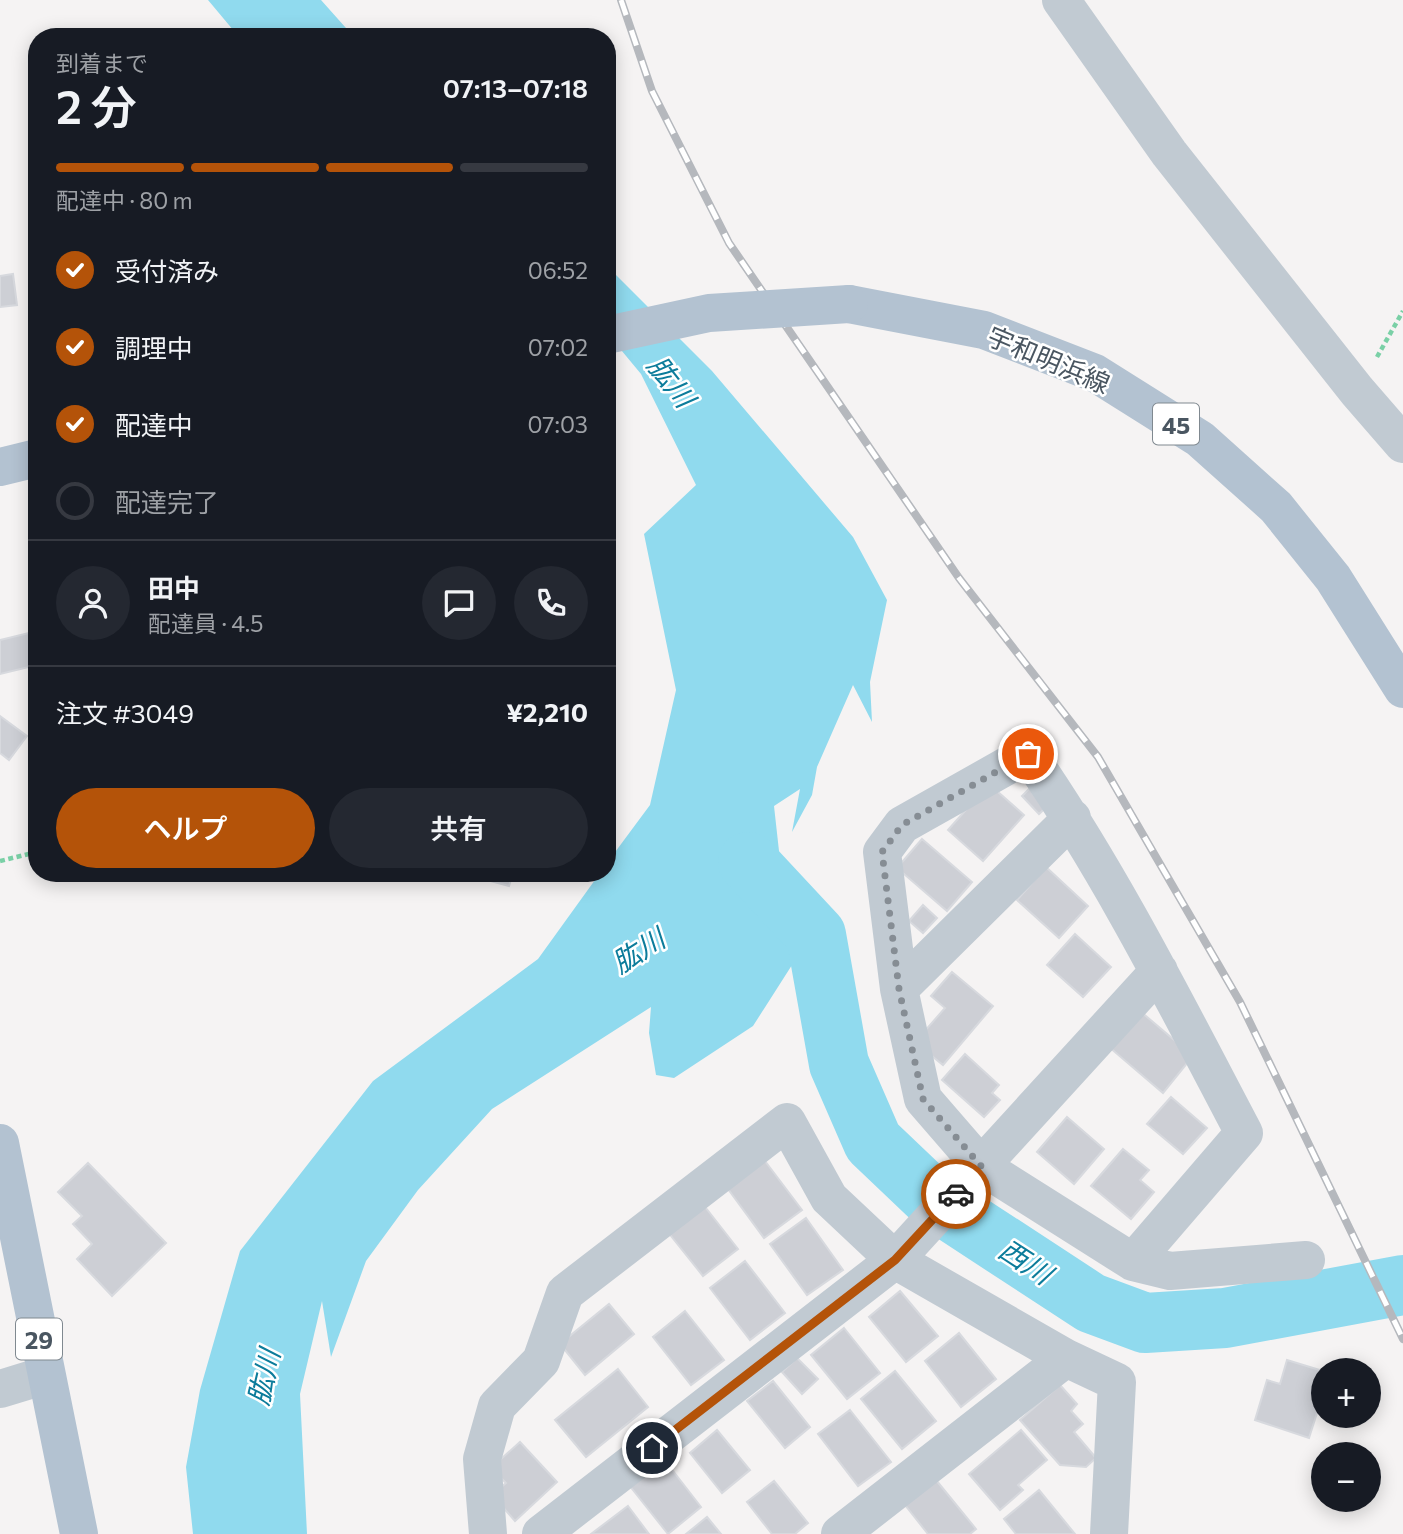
<!DOCTYPE html>
<html lang="ja">
<head>
<meta charset="utf-8">
<style>
	:root { --surface:#171b24; --page:#242831; --text:#f1f3f6; --muted:#9ea1a6; --line:#363941; --accent:#b45309 }
	body { margin:0; font-family:Commissioner,"Noto Sans JP",sans-serif; background:var(--page); color:var(--text); height:100vh; display:flex; flex-direction:column; font-size:26px; white-space:nowrap }
	* { box-sizing:border-box; margin:0 }
	p { font-size:23px; color:var(--muted) }
	.icon { flex:none; width:38px; height:38px; fill:none; stroke:currentColor; stroke-width:2; stroke-linecap:round; stroke-linejoin:round }
	.map { position:relative; flex:1; overflow:hidden }
	.sheet { position:absolute; left:28px; top:28px; width:588px; height:854px; display:flex; flex-direction:column; background:var(--surface); border-radius:28px; box-shadow:0 4px 18px #0003 }
	.sheet>* { flex:none }
	.tools { position:absolute; left:1311px; top:1358px; display:grid; gap:14px }
	.tools a { display:grid; place-items:center; width:70px; height:70px; border-radius:50%; background:var(--surface); box-shadow:0 4px 18px #0003; font-size:35px }
	.pin { position:absolute; display:grid; place-items:center; width:60px; height:60px; color:#fff; margin:-30px; border:4px solid #fff; border-radius:50%; box-shadow:0 2px 7px #0007 }
	.courier { position:absolute; display:grid; place-items:center; width:70px; height:70px; margin:-35px; border:5px solid #b45309; border-radius:50%; background:#fff; color:#222; box-shadow:0 2px 9px #0007 }
	.head em { font-style:normal; font-weight:600 }
	.head div { display:flex; flex-direction:column-reverse }
	.head { display:flex; align-items:center; justify-content:space-between; height:119px; padding:0 28px }
	h1 { font-size:46px; font-weight:600; line-height:52px }
	.bar { display:grid; grid-template-columns:repeat(4,1fr); gap:10px 7px; align-content:center; height:84px; padding:0 28px }
	.bar i { height:9px; border-radius:5px; background:var(--line) }
	.bar .current { background:var(--accent) }
	.bar p { grid-column:span 4 }
	.line { display:flex; align-items:center; gap:18px; padding:0 28px; border-top:2px solid var(--line) }
	.line div { flex:1 }
	.round { display:grid; place-items:center; flex:none; width:74px; height:74px; border-radius:37px; background:var(--page) }
	ol { padding:0 28px; list-style:none }
	li { display:flex; align-items:center; gap:21px; height:77px }
	li p { margin-inline-start:auto }
	li .icon { padding:7px; border-radius:50%; background:var(--accent); color:#fff; stroke-width:4 }
	li:last-child { color:var(--muted) }
	li i { width:38px; height:38px; border:4px solid var(--line); border-radius:50% }
	.button { display:flex; gap:14px; margin-top:auto; padding:14px 28px }
	.button a { flex:1; height:80px; border-radius:42px; background:var(--accent); color:#fff; font-size:28px; font-weight:600; line-height:80px; text-align:center }
	.button a+a { background:var(--page); color:var(--text) }
	.map>svg:first-child { display:block }
</style>
</head>
<body>
<div class="map">
<svg width="1403" height="1534" viewBox="0 0 1403 1534">
	<rect width="100%" height="100%" fill="#f5f3f3"/>
	<path fill="#90daee" d="M208,0H321L354,37H239Z
		M607,266L712,371L853,537L887,600L870,682L872,722L853,685L817,767L812,795L792,832L800,789L774,806L782,878L807,910L792,965L753,1026L674,1078L656,1075L649,1033L651,1007L492,1109L418,1190L366,1261L331,1357L322,1301L300,1394L307,1534H193L186,1467L200,1390L240,1251L373,1081L538,959L600,873H607V863L650,805L676,690L644,534L696,485L641,374L607,333Z"/>
	<g fill="none" stroke-linecap="round" stroke-linejoin="round">
		<path stroke="#90daee" stroke-width="60" d="M748,862L816,935L839,1064L873,1142L935,1201L1091,1303L1145,1323L1225,1318L1403,1285"/>
	</g>
	<path fill="#cdcfd5" stroke="#d7d9de" stroke-width="2" d="M13,274L17,305L0,307V276Z
		M37,631V665L0,674V640Z
		M0,716L27,736L9,760L0,753Z
		M1035,783L1053,801L1039,814L1022,796Z
		M989,784L1024,815L983,861L948,830Z
		M922,839L972,882L947,911L897,868Z
		M1046,867L1088,906L1059,938L1017,900Z
		M489,873H513L509,886L487,880Z
		M923,905L937,918L923,933L909,921Z
		M1075,934L1111,967L1083,997L1047,965Z
		M952,972L993,1006L943,1065L927,1052L923,1033L945,1008L931,996Z
		M1140,1011L1193,1056L1163,1093L1109,1047Z
		M965,1054L999,1085L992,1093L1000,1100L984,1117L942,1080Z
		M1171,1097L1207,1128L1183,1154L1147,1124Z
		M1067,1117L1104,1149L1074,1184L1037,1152Z
		M1123,1149L1149,1170L1140,1180L1154,1192L1131,1219L1091,1186Z
		M765,1161L802,1210L764,1238L728,1189Z
		M88,1163L166,1243L112,1296L77,1259L92,1244L73,1224L82,1216L58,1192Z
		M702,1203L738,1249L703,1276L667,1231Z
		M806,1218L843,1270L807,1295L770,1244Z
		M745,1261L785,1313L750,1340L710,1288Z
		M900,1291L938,1336L906,1362L869,1317Z
		M609,1304L634,1334L585,1375L560,1344Z
		M685,1311L724,1360L691,1385L653,1337Z
		M844,1328L880,1373L847,1399L811,1355Z
		M959,1333L996,1379L961,1407L925,1361Z
		M797,1358L818,1379L802,1394L782,1372Z
		M1287,1360L1323,1371V1394L1309,1438L1255,1420L1267,1380L1280,1384Z
		M618,1369L648,1407L586,1457L555,1420Z
		M895,1371L936,1421L902,1449L861,1399Z
		M773,1381L810,1427L785,1448L747,1401Z
		M1060,1385L1077,1404L1071,1411L1083,1424L1074,1432L1096,1458L1086,1467L1060,1465L1020,1420Z
		M850,1410L891,1462L858,1486L818,1434Z
		M717,1430L750,1470L722,1493L690,1453Z
		M1021,1430L1047,1460L1018,1485L1023,1490L1000,1510L969,1474Z
		M520,1442L557,1482L515,1521L492,1495L506,1483L491,1468Z
		M663,1458L701,1507L668,1534L629,1485Z
		M936,1480L976,1529L970,1534H928L905,1505Z
		M774,1481L808,1523L795,1534H772L747,1502Z
		M1039,1490L1075,1534H1016L1004,1519Z
		M628,1506L649,1534H591Z
		M707,1517L721,1534H686Z"/>
	<g fill="none" stroke-linecap="round" stroke-linejoin="round">
		<path stroke="#7ad0a6" stroke-width="4.5" stroke-dasharray="5 3.5" stroke-linecap="butt" d="M1377,357L1403,311
			M0,861L37,852"/>
		<path stroke="#c1cad2" stroke-width="38" d="M1061,0L1169,153L1357,391L1403,444
			M899,989L1072,818
			M1133,1262L1244,1133C1176,1004 1111,874 1028,754L902,825L882,852L899,989L923,1099L981,1166L1133,1262L1170,1271L1306,1260
			M0,1389L46,1375
			M488,1534L482,1459L497,1406L541,1361L565,1293L787,1122L829,1198L895,1260L1066,1358L1117,1382L1109,1534
			M541,1534L895,1260L1159,971
			M840,1534L1066,1358"/>
		<path stroke="#b3c2d1" stroke-width="38" d="M849,304L984,330L1095,373L1200,439L1276,507L1333,578L1403,689
			M0,467L37,458
			M0,1143L79,1534"/>
		<g stroke="#b5b8bd" stroke-width="8">
			<path id="rail" d="M621,0L652,91L729,243L959,578L1098,757L1240,1002L1403,1339"/>
		</g>
		<use href="#rail" stroke="#fff" stroke-width="5" stroke-dasharray="16" stroke-linecap="butt"/>
		<path stroke="#b3c2d1" stroke-width="38" d="M607,335L709,313L849,304"/>
	</g>
	<g fill="none" stroke-linecap="round" stroke-linejoin="round">
		<path stroke="#868d94" stroke-width="7" stroke-dasharray="0 12.6" d="M956,1194L981,1166L923,1099L899,989L882,852L902,825L1028,754"/>
		<path stroke="#b45309" stroke-width="9" d="M652,1448L895,1260L956,1194"/>
	</g>
	<g text-anchor="middle" dominant-baseline="central" stroke-width="5" stroke-linejoin="round" paint-order="stroke">
		<g fill="#fff" stroke="#808990" stroke-width="2">
			<rect x="1153" y="403.5" width="46" height="41" rx="5"/>
			<rect x="16" y="1318.5" width="46" height="41" rx="5"/>
		</g>
		<g font-size="24" font-weight="bold" fill="#4a5661">
			<text x="1176" y="424">45</text>
			<text x="39" y="1339">29</text>
		</g>
		<g font-size="26" fill="#4a5661" stroke="#fff">
			<text transform="translate(1049 359) rotate(23)">宇和明浜線</text>
		</g>
		<g font-size="28" font-style="italic" fill="#0c7c9b" stroke="#fff">
			<text transform="translate(672 381) rotate(52)">肱川</text>
			<text transform="translate(638 950) rotate(-32)">肱川</text>
			<text transform="translate(1026 1261) rotate(33)">西川</text>
			<text transform="translate(263 1377) rotate(-77)">肱川</text>
		</g>
	</g>
</svg>
<div class="tools">
<a>+</a>
<a>−</a>
</div>
<div class="pin" style="left:1028px;top:754px;background:#ea580c"><svg class="icon" aria-label="bag" viewBox="0 0 24 24"><path d="M5 8h14l-1 12H6zM9 8a3 3 0 0 1 6 0"/></svg></div>
<div class="pin" style="left:652px;top:1448px;background:#1f2937"><svg class="icon" aria-label="home" viewBox="0 0 24 24"><path d="M3 11l9-7 9 7M6 9v11h12V9"/></svg></div>
<div class="courier" style="left:956px;top:1194px"><svg class="icon" aria-label="car" viewBox="0 0 24 24"><path d="M5 17H2v-5l4-1 3-4h7l3 4 3 1v5h-3M9 17h6M6 11h13"/><circle cx="7" cy="17" r="2"/><circle cx="17" cy="17" r="2"/></svg></div>
<section class="sheet">
<div class="head"><div><h1>2 分</h1><p>到着まで</p></div><em>07:13–07:18</em></div>
<div class="bar"><i class="current"></i><i class="current"></i><i class="current"></i><i></i><p>配達中 · 80 m</p></div>
<ol>
<li><svg class="icon" aria-label="check" viewBox="0 0 24 24"><path d="M5 12l5 5 9-10"/></svg>受付済み<p>06:52</p></li>
<li><svg class="icon" aria-label="check" viewBox="0 0 24 24"><path d="M5 12l5 5 9-10"/></svg>調理中<p>07:02</p></li>
<li><svg class="icon" aria-label="check" viewBox="0 0 24 24"><path d="M5 12l5 5 9-10"/></svg>配達中<p>07:03</p></li>
<li><i></i>配達完了</li>
</ol>
<div class="line" style="height:126px"><a class="round"><svg class="icon" aria-label="person" viewBox="0 0 24 24"><circle cx="12" cy="8" r="4"/><path d="M4 21q1-7 8-7t8 7"/></svg></a><div><b>田中</b><p>配達員 · 4.5</p></div><a class="round"><svg class="icon" aria-label="chat" viewBox="0 0 24 24"><path d="M4 5h16v11H9l-5 4z"/></svg></a><a class="round"><svg class="icon" aria-label="phone" viewBox="0 0 24 24"><path d="M5 4h4l2 5-3 2q2 4 5 5l2-3 5 2v4C11 20 4 13 5 4z"/></svg></a></div>
<div class="line" style="height:91px"><div>注文 #3049</div><b>¥2,210</b></div>
<div class="button"><a>ヘルプ</a><a>共有</a></div>
</section>
</div>
</body>
</html>
